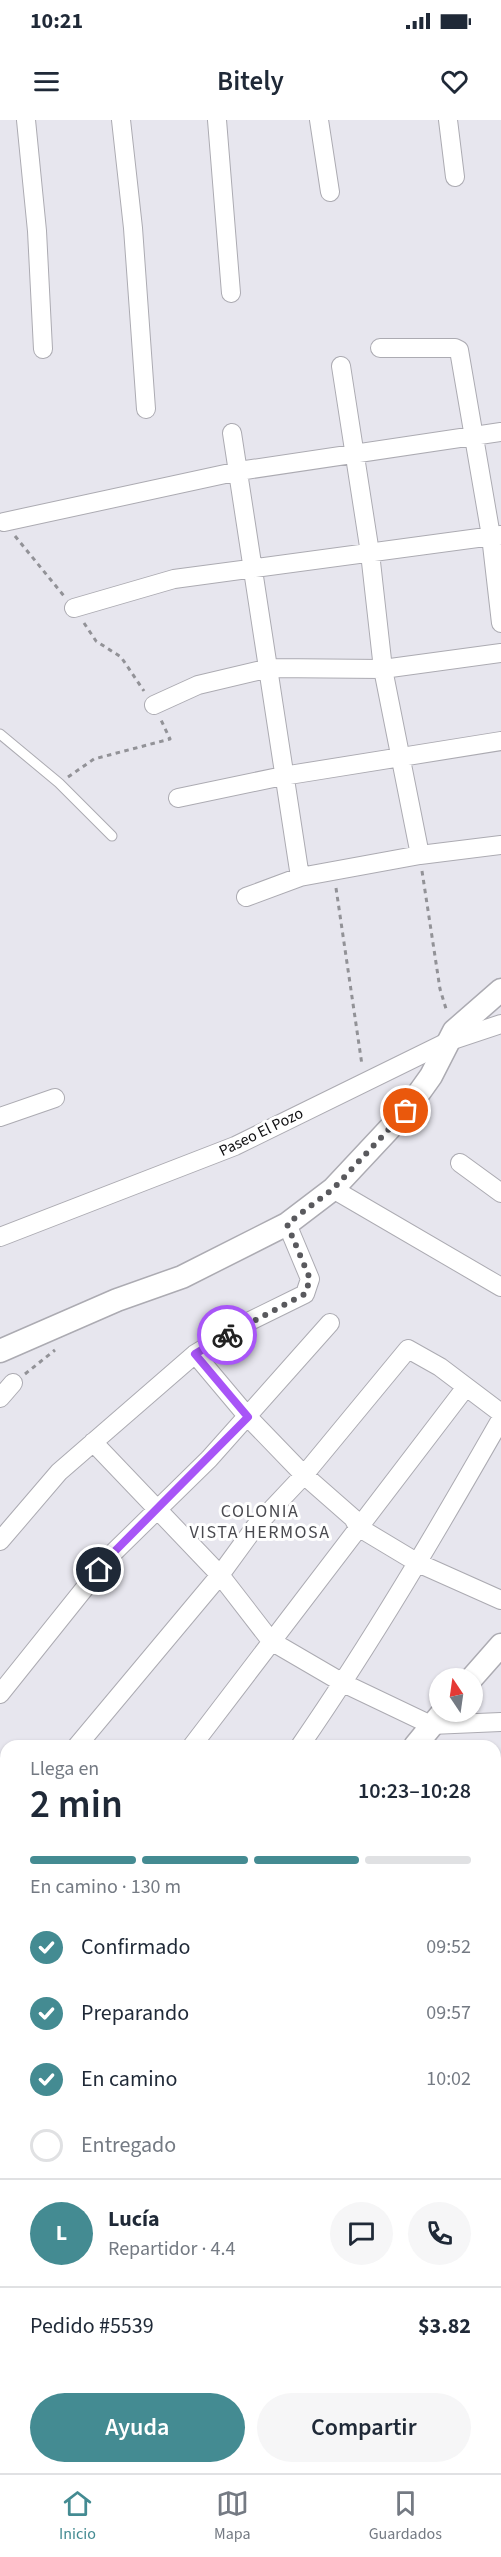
<!DOCTYPE html>
<html lang="es">
<head>
<meta charset="utf-8">
<style>
	:root { --surface:#fff; --page:#f6f6f7; --text:#1f2937; --muted:#747a83; --line:#e0e1e3; --accent:#448b92 }
	body { margin:0; font-family:"Source Sans 3",sans-serif; background:var(--page); color:var(--text); height:100vh; display:flex; flex-direction:column; font-size:22px; white-space:nowrap }
	* { box-sizing:border-box; margin:0 }
	p { font-size:20px; color:var(--muted) }
	.icon { flex:none; width:33px; height:33px; fill:none; stroke:currentColor; stroke-width:2; stroke-linecap:round; stroke-linejoin:round }
	.map { position:relative; flex:1; overflow:hidden }
	.panel { position:absolute; left:0px; top:1620px; width:501px; height:734px; display:flex; flex-direction:column; background:var(--surface); border-radius:18px 18px 0 0; box-shadow:0 2px 4px #0004 }
	.panel>* { flex:none }
	.needle { width:39px; rotate:347deg }
	.tools { position:absolute; left:429px; top:1548px; display:grid; gap:12px }
	.tools a { display:grid; place-items:center; width:54px; height:54px; border-radius:50%; background:var(--surface); box-shadow:0 2px 4px #0004; font-size:30px }
	.pin { position:absolute; display:grid; place-items:center; width:51px; height:51px; color:#fff; margin:-26px; border:3px solid #fff; border-radius:50%; box-shadow:0 2px 6px #0007 }
	.courier { position:absolute; display:grid; place-items:center; width:60px; height:60px; margin:-30px; border:4px solid #a855f7; border-radius:50%; background:#fff; color:#222; box-shadow:0 2px 8px #0007 }
	.overview em { font-style:normal; font-weight:600 }
	.overview div { display:flex; flex-direction:column-reverse }
	.overview { display:flex; align-items:center; justify-content:space-between; height:102px; padding:0 30px }
	h1 { font-size:39px; font-weight:600; line-height:45px }
	.bar { display:grid; grid-template-columns:repeat(4,1fr); gap:9px 6px; align-content:center; height:72px; padding:0 30px }
	.bar i { height:8px; border-radius:4px; background:var(--line) }
	.bar .selected { background:var(--accent) }
	.bar p { grid-column:span 4 }
	.line { display:flex; align-items:center; gap:15px; padding:0 30px; border-top:2px solid var(--line) }
	.line div { flex:1 }
	.round { display:grid; place-items:center; flex:none; width:63px; height:63px; border-radius:32px; background:var(--page) }
	ol { padding:0 30px; list-style:none }
	li { display:flex; align-items:center; gap:18px; height:66px }
	li p { margin-inline-start:auto }
	li .icon { padding:6px; border-radius:50%; background:var(--accent); color:#fff; stroke-width:4 }
	li:last-child { color:var(--muted) }
	li i { width:33px; height:33px; border:3px solid var(--line); border-radius:50% }
	.primary-button { display:flex; gap:12px; margin-top:auto; padding:12px 30px }
	.primary-button a { flex:1; height:69px; border-radius:36px; background:var(--accent); color:#fff; font-size:24px; font-weight:600; line-height:69px; text-align:center }
	.primary-button a+a { background:var(--page); color:var(--text) }
	.status { display:flex; justify-content:space-between; align-items:center; height:42px; padding:0 30px; background:var(--surface); direction:ltr }
	.status svg { height:16px; fill:currentColor }
	header { display:flex; justify-content:space-between; align-items:center; height:78px; padding:0 30px; background:var(--surface); font-size:27px; font-weight:600 }
	.tab-bar { display:flex; justify-content:space-around; align-items:center; height:84px; border-top:2px solid var(--line); background:var(--surface); font-size:16px; color:var(--muted) }
	.tab-bar a { display:grid; justify-items:center; gap:3px }
	.tab-bar .selected { color:var(--accent) }
	.map>svg:first-child { display:block }
</style>
</head>
<body>
<div class="status"><b>10:21</b><svg viewBox="0 0 49 12"><path d="M0 12V9h3v3zM5 12V6h3v6zM10 12V3h3v9zM15 12V0h3v12zM26 1h20v11H26zM47 4h2v5h-2z"/></svg></div>
<header><svg class="icon" aria-label="menu" viewBox="0 0 24 24"><path d="M4 6h16M4 12h16M4 18h16"/></svg>Bitely<svg class="icon" aria-label="heart" viewBox="0 0 24 24"><path d="M12 20l-8-8c-3-5 5-10 8-4 3-6 11-1 8 4z"/></svg></header>
<div class="map">
<svg width="501" height="2353" viewBox="0 0 501 2353">
	<rect width="100%" height="100%" fill="#e7e6ee"/>
	<path fill="#a6c09d" d="M495,2151H501V2353H243L245,2348H495Z"/>
	<g fill="none" stroke-linecap="round" stroke-linejoin="round">
		<g stroke="#acabb2" stroke-width="11">
			<path id="service" d="M0,614L59,663L112,716"/>
		</g>
		<g stroke="#acabb2" stroke-width="20">
			<path id="minor" d="M26,0L37,111L43,229
				M121,0L133,108L146,289
				M217,0L231,173
				M319,0L330,72
				M448,0L455,57
				M380,228H455L459,230L491,416L501,503
				M341,246L370,433L383,549L420,735
				M232,313L300,757
				M4,402L239,351L501,312
				M74,488L174,459L501,415
				M154,585L198,565L270,548L383,549L501,533
				M178,678L283,656L501,621
				M246,777L300,757L420,735L501,725
				M0,997L55,978
				M460,1043L501,1073
				M333,1069L501,1167
				M0,1117L235,1026L447,922L501,904
				M195,1234L248,1297L304,1355L353,1398L358,1407L418,1443L501,1480
				M0,1278L13,1263
				M93,1322L220,1455L271,1521L343,1563L431,1605L501,1602
				M0,1421L59,1352L195,1234L248,1202L305,1174L310,1159L287,1104
				M0,1574L112,1434L209,1339L330,1203
				M77,1626L220,1455L255,1407L304,1355L408,1229L440,1247L501,1293
				M192,1626L466,1267
				M300,1626C373,1520 437,1411 501,1299
				M0,1660L6,1665
				M0,1716L6,1709
				M495,1731L501,1730
				M495,1854L501,1853
				M0,1861L6,1854
				M0,1905L6,1911
				M229,2353L232,2348"/>
		</g>
		<g stroke="#acabb2" stroke-width="25">
			<path id="tertiary" d="M0,1231L117,1180L182,1157L287,1104L333,1069L406,991L431,956L454,911L501,870
				M472,1558L501,1525
				M415,1626L443,1592"/>
		</g>
		<g stroke="#a56957" stroke-width="32">
			<path id="trunk" d="M0,2142L6,2154
				M0,2281L6,2294
				M30,2348L32,2353
				M103,2348L104,2353"/>
		</g>
		<path stroke="#929297" stroke-width="3" stroke-dasharray="4.5 4.5" stroke-linecap="butt" d="M15,416L64,476
			M84,503L96,521L121,537L144,571
			M68,657L94,639L170,619L161,600
			M422,751L440,869L447,892
			M336,768L362,945
			M25,1254L55,1230"/>
		<use href="#service" stroke="#fff" stroke-width="9"/>
		<use href="#minor" stroke="#fff" stroke-width="18"/>
		<use href="#tertiary" stroke="#fff" stroke-width="22"/>
		<use href="#trunk" stroke="#f8ae98" stroke-width="30"/>
	</g>
	<g fill="none" stroke-linecap="round" stroke-linejoin="round">
		<path stroke="#59595d" stroke-width="6" stroke-dasharray="0 10.8" d="M227,1215L305,1174L310,1159L287,1104L333,1069L406,991"/>
		<path stroke="#a855f7" stroke-width="8" d="M99,1450L112,1434L248,1297L195,1234L227,1215"/>
	</g>
	<g text-anchor="middle" dominant-baseline="central" stroke-width="6" stroke-linejoin="round" paint-order="stroke">
		<g font-size="16" fill="#0d0d0f" stroke="#fff">
			<text transform="translate(261 1012) rotate(-26)">Paseo El Pozo</text>
		</g>
		<g font-size="18" letter-spacing="1.5" fill="#49494f" stroke="#fff">
			<text x="260" y="1391">COLONIA<tspan x="260" dy="21">VISTA HERMOSA</tspan></text>
		</g>
	</g>
</svg>
<div class="tools">
<a><svg class="needle" viewBox="-14 -14 28 28"><path d="M0-13l5 13h-10z" fill="#e53935"/><path d="M0 13l5-13h-10z" fill="#747a83"/></svg></a>
</div>
<div class="pin" style="left:406px;top:991px;background:#ea580c"><svg class="icon" aria-label="bag" viewBox="0 0 24 24"><path d="M5 8h14l-1 12H6zM9 8a3 3 0 0 1 6 0"/></svg></div>
<div class="pin" style="left:99px;top:1450px;background:#1f2937"><svg class="icon" aria-label="home" viewBox="0 0 24 24"><path d="M3 11l9-7 9 7M6 9v11h12V9"/></svg></div>
<div class="courier" style="left:227px;top:1215px"><svg class="icon" aria-label="bike" viewBox="0 0 24 24"><circle cx="6" cy="16" r="4"/><circle cx="18" cy="16" r="4"/><path d="M6 16l4-8h5l3 8M10 8l3 8H6M13 5h3"/></svg></div>
<section class="panel">
<div class="overview"><div><h1>2 min</h1><p>Llega en</p></div><em>10:23–10:28</em></div>
<div class="bar"><i class="selected"></i><i class="selected"></i><i class="selected"></i><i></i><p>En camino · 130 m</p></div>
<ol>
<li><svg class="icon" aria-label="check" viewBox="0 0 24 24"><path d="M5 12l5 5 9-10"/></svg>Confirmado<p>09:52</p></li>
<li><svg class="icon" aria-label="check" viewBox="0 0 24 24"><path d="M5 12l5 5 9-10"/></svg>Preparando<p>09:57</p></li>
<li><svg class="icon" aria-label="check" viewBox="0 0 24 24"><path d="M5 12l5 5 9-10"/></svg>En camino<p>10:02</p></li>
<li><i></i>Entregado</li>
</ol>
<div class="line" style="height:108px"><b class="round" style="background:var(--accent);color:#fff">L</b><div><b>Lucía</b><p>Repartidor · 4.4</p></div><a class="round"><svg class="icon" aria-label="chat" viewBox="0 0 24 24"><path d="M4 5h16v11H9l-5 4z"/></svg></a><a class="round"><svg class="icon" aria-label="phone" viewBox="0 0 24 24"><path d="M5 4h4l2 5-3 2q2 4 5 5l2-3 5 2v4C11 20 4 13 5 4z"/></svg></a></div>
<div class="line" style="height:78px"><div>Pedido #5539</div><b>$3.82</b></div>
<div class="primary-button"><a>Ayuda</a><a>Compartir</a></div>
</section>
</div>
<nav class="tab-bar">
<a class="selected"><svg class="icon" aria-label="home" viewBox="0 0 24 24"><path d="M3 11l9-7 9 7M6 9v11h12V9"/></svg>Inicio</a>
<a><svg class="icon" aria-label="map" viewBox="0 0 24 24"><path d="M3 6l6-2 6 2 6-2v14l-6 2-6-2-6 2zM9 4v14M15 6v14"/></svg>Mapa</a>
<a><svg class="icon" aria-label="saved" viewBox="0 0 24 24"><path d="M7 4h10v16l-5-4-5 4z"/></svg>Guardados</a>
</nav>
</body>
</html>
